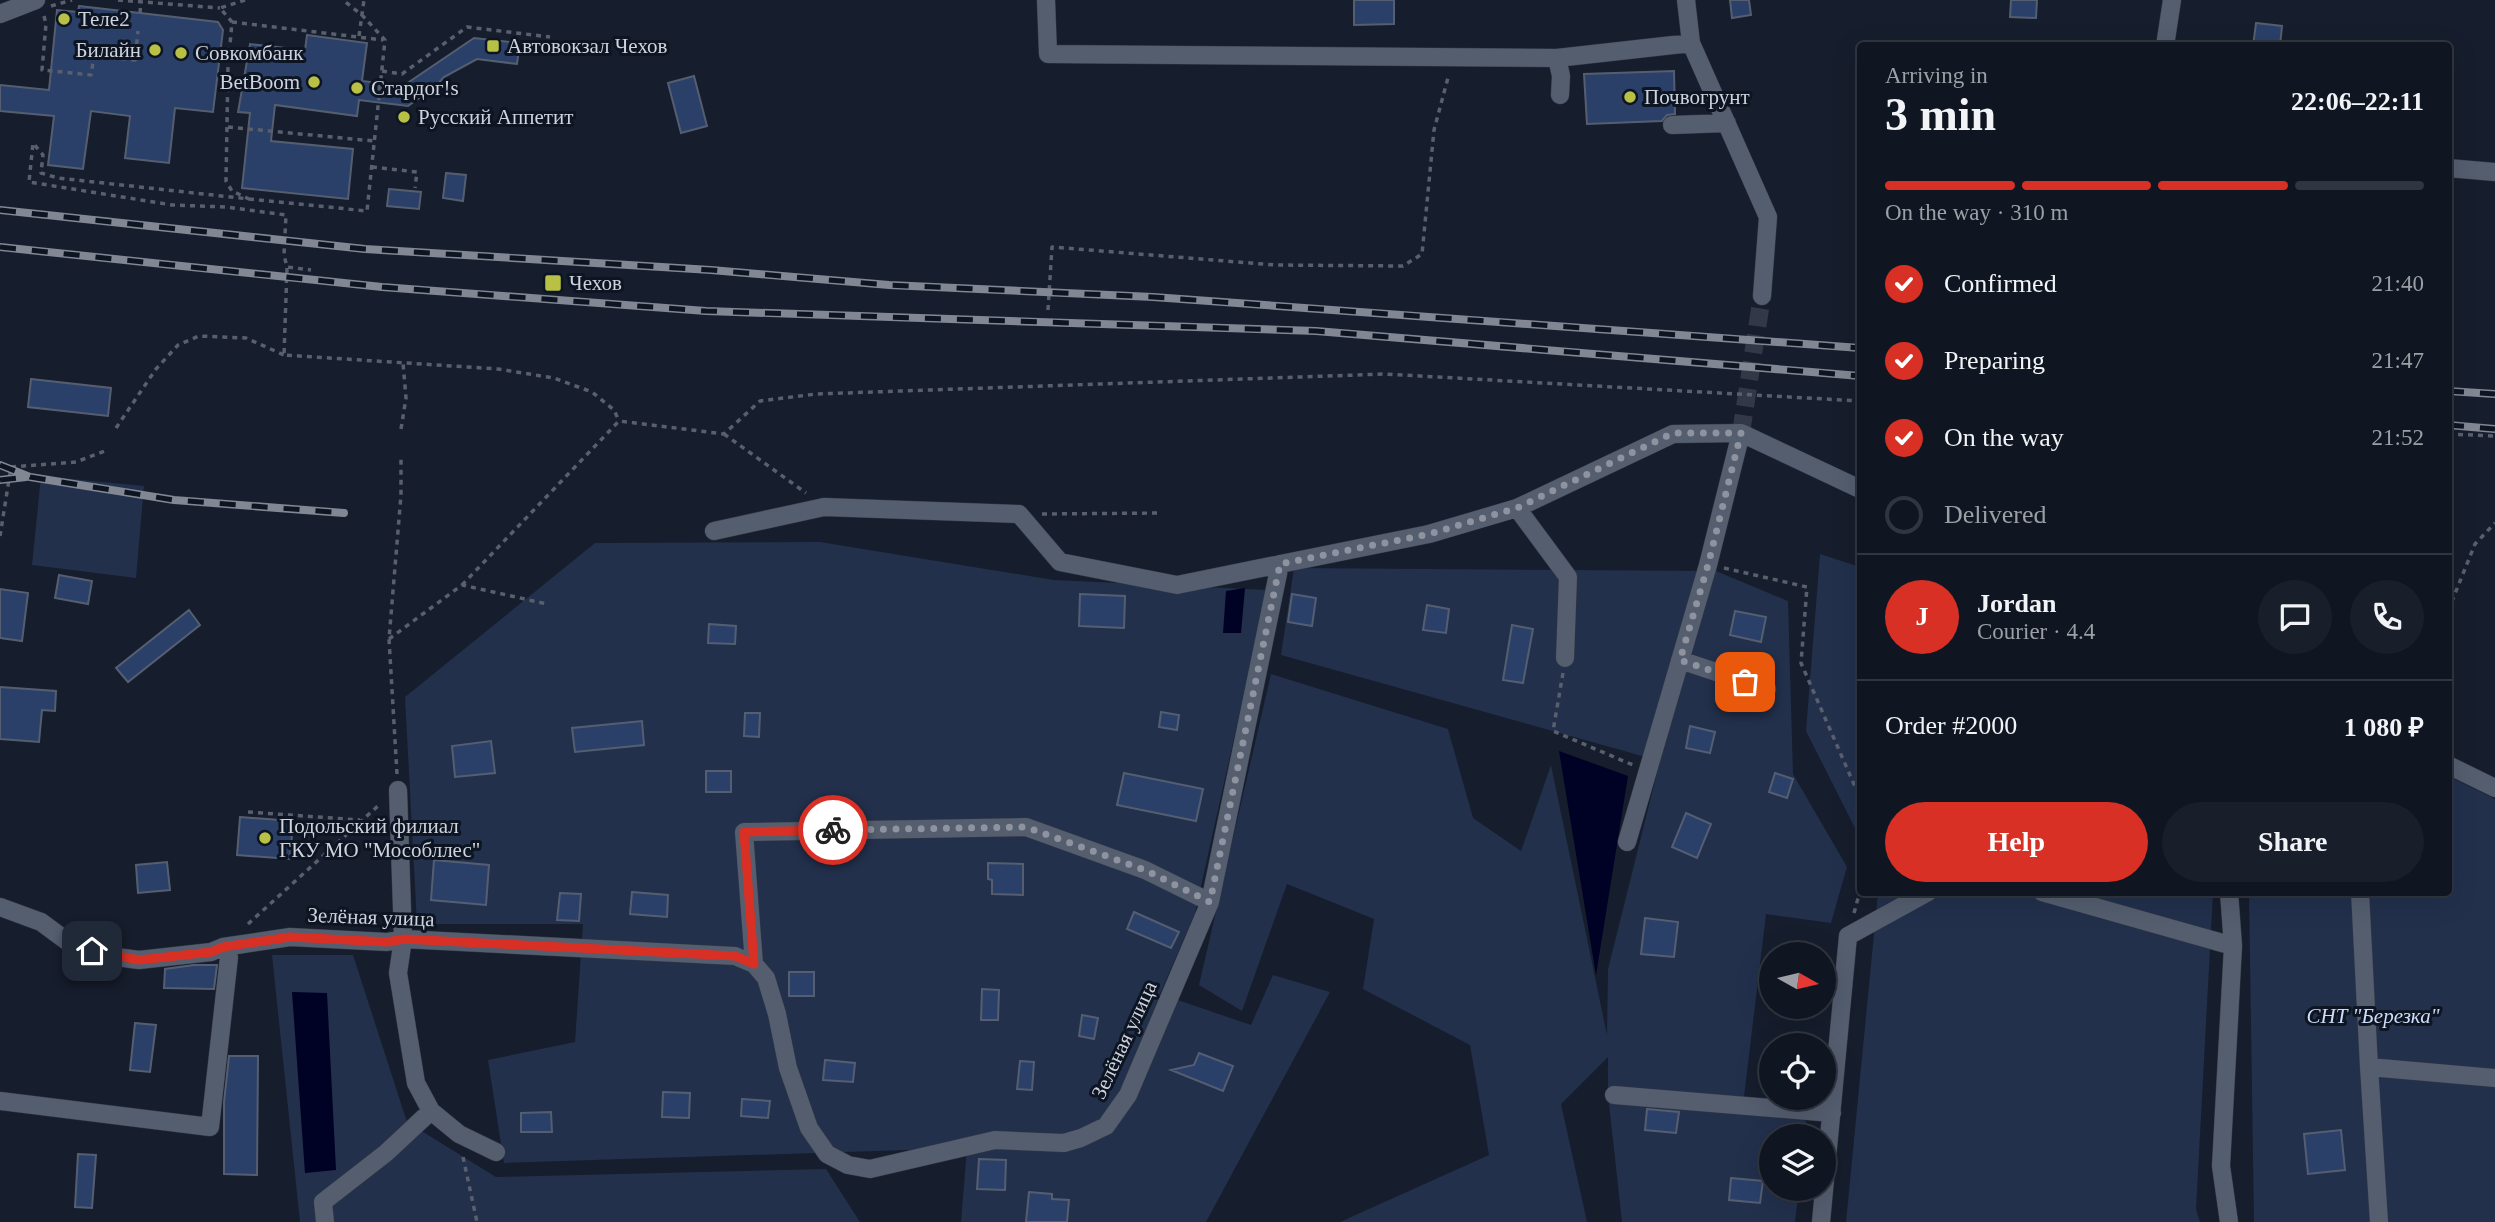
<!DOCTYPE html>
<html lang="en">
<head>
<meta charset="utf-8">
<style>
	:root { --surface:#101621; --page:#191f2a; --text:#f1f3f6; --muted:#9c9fa5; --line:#30353f; --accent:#d93025 }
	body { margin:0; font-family:"Times New Roman",serif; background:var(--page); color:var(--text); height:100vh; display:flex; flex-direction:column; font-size:26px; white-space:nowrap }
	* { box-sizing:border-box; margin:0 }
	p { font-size:23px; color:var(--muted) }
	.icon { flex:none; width:38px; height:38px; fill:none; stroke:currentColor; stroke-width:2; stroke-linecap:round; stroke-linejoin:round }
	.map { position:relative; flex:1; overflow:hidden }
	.sheet { position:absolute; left:1857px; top:42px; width:595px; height:854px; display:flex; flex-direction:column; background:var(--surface); border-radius:7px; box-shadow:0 7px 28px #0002,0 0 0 2px var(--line) }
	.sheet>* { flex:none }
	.needle { width:46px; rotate:98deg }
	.tools { position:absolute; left:1759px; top:942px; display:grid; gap:14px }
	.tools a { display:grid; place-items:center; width:77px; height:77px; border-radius:50%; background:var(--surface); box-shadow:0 7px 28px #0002,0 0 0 2px var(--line); font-size:35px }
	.pin { position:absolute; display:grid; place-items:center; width:60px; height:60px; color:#fff; margin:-30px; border-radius:14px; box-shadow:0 4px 10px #0006 }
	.courier { position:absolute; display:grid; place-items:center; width:70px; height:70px; margin:-35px; border:5px solid #d93025; border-radius:50%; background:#fff; color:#222; box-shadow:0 2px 9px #0007 }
	.summary em { font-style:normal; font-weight:600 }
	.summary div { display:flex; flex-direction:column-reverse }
	.summary { display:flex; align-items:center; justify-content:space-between; height:119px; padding:0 28px }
	h1 { font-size:46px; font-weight:600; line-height:52px }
	.bar { display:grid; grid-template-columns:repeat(4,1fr); gap:10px 7px; align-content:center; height:84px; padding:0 28px }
	.bar i { height:9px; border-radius:5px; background:var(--line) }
	.bar .current { background:var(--accent) }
	.bar p { grid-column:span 4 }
	.line { display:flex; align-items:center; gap:18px; padding:0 28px; border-top:2px solid var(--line) }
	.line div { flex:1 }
	.round { display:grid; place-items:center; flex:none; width:74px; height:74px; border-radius:37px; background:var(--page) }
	ol { padding:0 28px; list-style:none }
	li { display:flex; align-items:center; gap:21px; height:77px }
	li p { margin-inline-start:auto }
	li .icon { padding:7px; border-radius:50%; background:var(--accent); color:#fff; stroke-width:4 }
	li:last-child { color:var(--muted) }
	li i { width:38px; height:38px; border:4px solid var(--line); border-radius:50% }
	.action { display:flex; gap:14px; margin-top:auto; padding:14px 28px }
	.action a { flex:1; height:80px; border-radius:42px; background:var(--accent); color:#fff; font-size:28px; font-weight:600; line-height:80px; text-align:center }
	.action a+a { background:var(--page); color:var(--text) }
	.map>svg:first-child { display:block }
</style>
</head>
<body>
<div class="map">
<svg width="2495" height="1222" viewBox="0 0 2495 1222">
	<rect width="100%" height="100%" fill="#161d2c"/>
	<path fill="#22304c" d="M41,476L144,486L136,578L32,565Z
		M820,542L1054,580L1267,590L1195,913L1160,994L1251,1025L1273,975L1330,992L1206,1222H961L967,1148L504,1163L488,1060L575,1042L583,924H417L405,697L595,543Z
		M1820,554L1860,567V838L1806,731Z
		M1294,568L1716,571L1788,601L1793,774L1847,867L1831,923L1766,914L1744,1097L1806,1121L1805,1136H1771V1188H1799L1795,1222H1622L1608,1095V1057L1561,1104L1587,1222H1340L1489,1155L1470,1045L1363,989L1374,919L1287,884L1242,1011L1199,985L1271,674L1448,729L1473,818L1521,851L1551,765L1607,1035L1608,969L1660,761L1281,655Z
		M2448,776L2495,799V1222H2254L2249,893L2448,892Z
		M1878,893H2213L2196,1209L2200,1222H1846Z
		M272,955H353L407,1122L496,1177L826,1169L860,1222H300Z"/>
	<path fill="#000225" d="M1245,588L1241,633H1223L1226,591Z
		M1559,751L1628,776L1596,975Z
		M292,992L327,993L336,1170L305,1173Z"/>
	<path fill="#2a4069" stroke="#555e70" stroke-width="2" d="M1354,0H1394V24L1354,25Z
		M1730,0H1749L1751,15L1732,18Z
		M2011,0H2037L2036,18L2010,17Z
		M79,6L218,22L223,30L213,112L175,108L169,163L125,158L130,116L91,111L83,169L48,165L54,116L0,111V85L49,90L57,10L78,12Z
		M2256,23L2282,26L2280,46H2253Z
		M307,35L367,43L362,81L403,86L474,38L520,43L517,64L477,59L444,77L435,87L408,106L359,100L357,116L275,105L271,141L353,149L348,199L242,188L250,113L238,112L250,44L305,50Z
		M1674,71L1675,114L1667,115L1662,121L1587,124L1584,74Z
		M694,76L707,126L681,133L668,83Z
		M446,173L466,175L463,201L443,198Z
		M389,189L421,192L419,209L387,206Z
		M31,379L111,388L108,416L28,407Z
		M59,575L92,581L88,604L55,598Z
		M0,589L28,593L22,641L0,638Z
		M1080,594L1125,596L1124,628L1079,626Z
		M1292,594L1316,598L1312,626L1288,622Z
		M1427,605L1449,609L1446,633L1423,630Z
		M189,610L200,625L128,682L116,668Z
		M1735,611L1766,617L1761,642L1730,635Z
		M709,624L736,626L735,644L708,643Z
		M1512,625L1533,629L1523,683L1503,680Z
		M0,687L56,691L55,711L42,710L39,742L0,739Z
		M1161,712L1179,715L1177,730L1159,727Z
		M745,713H760L759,737L744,736Z
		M642,721L644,745L575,752L572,728Z
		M1690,726L1715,732L1710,753L1686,748Z
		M491,741L495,773L455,777L452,746Z
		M706,771H731V792H706Z
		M1124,773L1203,789L1196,821L1117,805Z
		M1775,773L1793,779L1787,798L1769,792Z
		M1686,813L1711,824L1697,858L1672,847Z
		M240,817L293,821L290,859L237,855Z
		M434,860L489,865L486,905L431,900Z
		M167,862L170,890L138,893L136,865Z
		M988,863L1023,864V895L992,894V880L988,879Z
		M632,892L668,895L667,917L630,914Z
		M560,893L581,894L579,921L557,920Z
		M1134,912L1179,932L1171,948L1127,929Z
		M1645,918L1678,922L1674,957L1641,954Z
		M194,965H217L214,989L164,988L165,969Z
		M789,972H814V996H789Z
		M982,989L999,990L998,1020H981Z
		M1082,1015L1098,1018L1094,1039L1079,1036Z
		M135,1023L156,1025L150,1072L130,1070Z
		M1199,1053L1233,1066L1223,1091L1171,1070L1194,1065Z
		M229,1056H258L257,1175L224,1174V1102Z
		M825,1060L855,1063L853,1082L823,1080Z
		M1020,1061L1034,1062L1032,1090L1017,1089Z
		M663,1092L690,1093L689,1118L662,1117Z
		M742,1099L770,1101L768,1118L741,1116Z
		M1647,1109L1679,1112L1676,1133L1645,1130Z
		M551,1112L552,1132H521V1113Z
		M2341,1130L2345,1170L2308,1174L2304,1134Z
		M78,1154L96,1155L92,1208L75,1207Z
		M979,1159L1006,1160L1005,1190L977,1189Z
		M1731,1178L1763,1181L1760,1203L1729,1200Z
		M1029,1192L1052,1194V1199L1069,1200L1067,1222H1026Z"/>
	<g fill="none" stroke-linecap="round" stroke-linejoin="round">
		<path stroke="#323847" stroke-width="18" stroke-dasharray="18 9" stroke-linecap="butt" d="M1741,433L1762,296"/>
		<g stroke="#343844" stroke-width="19">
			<path id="minor" d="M1046,0L1048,54L1557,58L1691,43
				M1686,0L1691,43L1768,217L1762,296
				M0,14L36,0
				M2165,46L2172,0
				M1557,58L1561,76L1560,95
				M1672,125L1727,123
				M2448,168L2495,172
				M1517,508L1568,577L1565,658
				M714,531L824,507L1019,514L1060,562L1177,585L1429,534L1517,508L1673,434L1741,433L1860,489
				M1680,660L1767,689
				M2448,765L2495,788
				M398,790L403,939L398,973L416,1083L431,1111L459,1134L496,1152
				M1627,842L1708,565L1741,433
				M2042,892L2233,946
				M2360,892L2369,1067L2495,1078
				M0,907L41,922L75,947L109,956L139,960L211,952L223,947L290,937L387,942L403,939L735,956L754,964L766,978L777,1014L788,1068L809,1128L827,1154L848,1165L870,1169L995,1140L1064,1143L1081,1138L1106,1126L1128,1095L1210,902L1280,564
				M754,964L744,832L1026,827L1145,870L1210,902
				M2369,1067L2379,1222
				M1614,1095L1832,1113
				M0,1101L210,1127L229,957L223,947
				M325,1222L323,1202L386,1153L431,1111
				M1821,1222L1848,936L1928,892
				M2229,1222L2221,1166L2233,946L2229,892"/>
		</g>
		<path stroke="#595f6c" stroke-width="3.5" stroke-dasharray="5 5" stroke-linecap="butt" d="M118,0L220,8
			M245,0L220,8L232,22L228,67L226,181L232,191L249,199L58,178L41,173L43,155L33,143L29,182L172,205L226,207L286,215L284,255L287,267L311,270
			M51,6L72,0
			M140,13L141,1
			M44,16L46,24L42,70L91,75L94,56L135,60L138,31
			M232,22L383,40
			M359,36L364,0
			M382,71L402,74L467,27L550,37
			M228,127L374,141
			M372,167L417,172L415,188
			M249,199L367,211L385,40L362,15L343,0
			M287,268L284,355L498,369L554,378L592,392L614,410L619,421
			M1048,310L1052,247L1275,265L1403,266L1422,254L1434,130L1449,74
			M116,428L156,369L178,345L199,336L246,338L284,355
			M401,429L406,398L403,363
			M724,434L806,493
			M2448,434L2495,436
			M1042,514L1162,513
			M0,536L11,467L76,462L105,451
			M1724,568L1807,587L1801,663L1860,798
			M462,585L619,421L724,434L760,401L816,394L1385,374L1860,401
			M2448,611L2475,544L2495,523
			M389,639L462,585L547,604
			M1563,673L1553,731L1633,765
			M397,774L389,639L401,495V458
			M248,812L360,820
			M1854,913L1860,891
			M248,924L379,805
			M463,1157L477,1222"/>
		<use href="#minor" stroke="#545e6f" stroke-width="18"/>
		<g stroke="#818793" stroke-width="8">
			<path id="rail" d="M0,210L365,249L711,270L889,285L1153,297L1860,348
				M0,247L382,287L706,311L1316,331L1860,376
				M2448,391L2495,394
				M2448,425L2495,429
				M0,465L30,477L174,500L344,513
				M0,480L26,477"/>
		</g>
		<use href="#rail" stroke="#0d1422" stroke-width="5" stroke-dasharray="16" stroke-linecap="butt"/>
	</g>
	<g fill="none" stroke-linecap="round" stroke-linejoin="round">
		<path stroke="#8e939f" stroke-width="7" stroke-dasharray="0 12.6" d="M833,830L1026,827L1145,870L1210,902L1280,564L1429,534L1517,508L1673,433H1741L1708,565L1680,660L1745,682"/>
		<path stroke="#d93025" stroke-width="9" d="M92,951L139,960L211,952L223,947L290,937L387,942L404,939L735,956L754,964L744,832L833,830"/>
	</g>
	<g fill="#b9c046" stroke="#0d1422" stroke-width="2.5">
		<circle cx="64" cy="19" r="7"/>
		<rect x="486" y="39" width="14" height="14" rx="3.5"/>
		<circle cx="155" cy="50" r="7"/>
		<circle cx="181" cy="53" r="7"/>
		<circle cx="314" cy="82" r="7"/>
		<circle cx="357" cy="88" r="7"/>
		<circle cx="1630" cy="97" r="7"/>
		<circle cx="404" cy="117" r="7"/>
		<rect x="544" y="274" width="18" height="18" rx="3.5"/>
		<circle cx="265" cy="838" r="7"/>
	</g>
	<g text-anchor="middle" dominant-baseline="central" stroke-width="6" stroke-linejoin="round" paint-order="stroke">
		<g font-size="21" fill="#ced3dd" stroke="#0d1422" text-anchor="start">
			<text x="78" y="19">Теле2</text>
			<text x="507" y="46">Автовокзал Чехов</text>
			<text x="141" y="50" text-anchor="end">Билайн</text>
			<text x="195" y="53">Совкомбанк</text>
			<text x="300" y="82" text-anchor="end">BetBoom</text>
			<text x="371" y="88">Стардог!s</text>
			<text x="1644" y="97">Почвогрунт</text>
			<text x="418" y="117">Русский Аппетит</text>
			<text x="569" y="283">Чехов</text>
			<text x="279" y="826">Подольский филиал<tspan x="279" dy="24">ГКУ МО "Мособллес"</tspan></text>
		</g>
		<g font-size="21" fill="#ced3dd" stroke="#0d1422">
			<text transform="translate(371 917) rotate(2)">Зелёная улица</text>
			<text transform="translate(1124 1040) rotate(-65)">Зелёная улица</text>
		</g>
		<g font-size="21" font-style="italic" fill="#cddcf9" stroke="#0d1422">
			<text x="2373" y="1016">СНТ "Березка"</text>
		</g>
	</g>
</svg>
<div class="tools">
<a><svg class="needle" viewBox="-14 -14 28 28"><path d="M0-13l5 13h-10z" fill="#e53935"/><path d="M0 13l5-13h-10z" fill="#9c9fa5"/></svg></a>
<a><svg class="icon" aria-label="locate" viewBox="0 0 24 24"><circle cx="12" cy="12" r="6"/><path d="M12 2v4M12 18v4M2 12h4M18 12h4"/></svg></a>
<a><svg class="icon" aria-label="layers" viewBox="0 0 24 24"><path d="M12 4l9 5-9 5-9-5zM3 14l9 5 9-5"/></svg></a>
</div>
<div class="pin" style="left:1745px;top:682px;background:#ea580c"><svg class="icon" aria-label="bag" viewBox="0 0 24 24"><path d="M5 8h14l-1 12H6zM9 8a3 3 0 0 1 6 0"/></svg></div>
<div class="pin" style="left:92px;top:951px;background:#1f2937"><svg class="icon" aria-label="home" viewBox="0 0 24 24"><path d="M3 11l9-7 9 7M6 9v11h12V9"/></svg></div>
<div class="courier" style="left:833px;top:830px"><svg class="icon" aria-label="bike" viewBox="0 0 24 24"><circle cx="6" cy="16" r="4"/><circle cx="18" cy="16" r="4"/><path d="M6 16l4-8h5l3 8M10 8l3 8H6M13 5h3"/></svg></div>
<section class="sheet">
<div class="summary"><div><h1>3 min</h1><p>Arriving in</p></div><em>22:06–22:11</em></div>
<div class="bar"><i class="current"></i><i class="current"></i><i class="current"></i><i></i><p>On the way · 310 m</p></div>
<ol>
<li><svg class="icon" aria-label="check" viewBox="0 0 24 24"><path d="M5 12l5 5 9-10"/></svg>Confirmed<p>21:40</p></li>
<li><svg class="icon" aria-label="check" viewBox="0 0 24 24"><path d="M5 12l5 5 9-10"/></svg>Preparing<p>21:47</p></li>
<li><svg class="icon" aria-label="check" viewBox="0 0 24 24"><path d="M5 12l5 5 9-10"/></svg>On the way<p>21:52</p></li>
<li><i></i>Delivered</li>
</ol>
<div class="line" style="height:126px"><b class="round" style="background:var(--accent);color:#fff">J</b><div><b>Jordan</b><p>Courier · 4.4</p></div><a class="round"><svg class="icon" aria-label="chat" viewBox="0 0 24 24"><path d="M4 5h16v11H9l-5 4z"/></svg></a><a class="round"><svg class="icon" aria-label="phone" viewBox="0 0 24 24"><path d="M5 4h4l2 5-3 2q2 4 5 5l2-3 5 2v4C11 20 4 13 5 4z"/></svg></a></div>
<div class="line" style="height:91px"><div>Order #2000</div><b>1 080 ₽</b></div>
<div class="action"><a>Help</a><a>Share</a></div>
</section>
</div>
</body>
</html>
